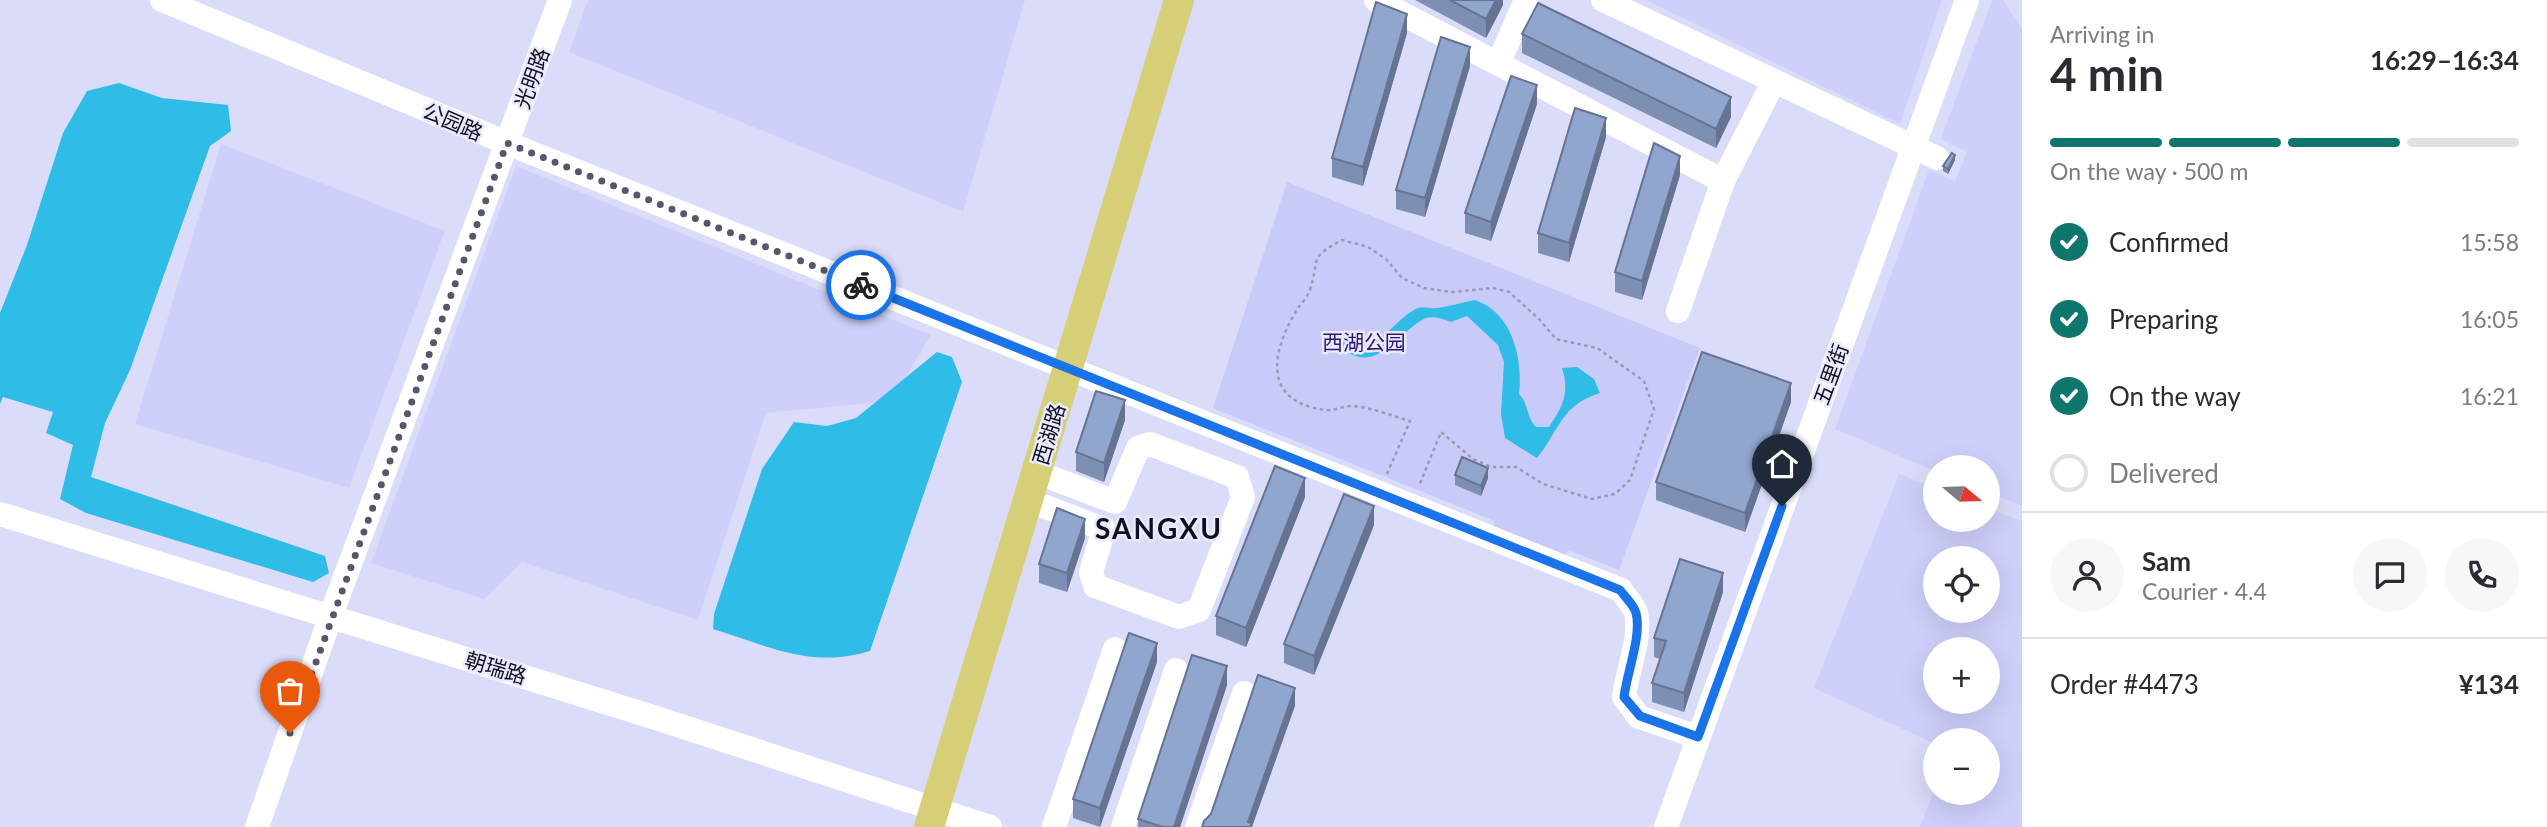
<!DOCTYPE html>
<html lang="en">
<head>
<meta charset="utf-8">
<style>
	:root { --surface:#fff; --page:#f7f7f7; --text:#2b2b33; --muted:#7c7c81; --line:#e1e1e2; --accent:#0f766e }
	body { margin:0; font-family:Lato,"Noto Sans SC",sans-serif; background:var(--page); color:var(--text); height:100vh; display:flex; flex-direction:column; font-size:26px; white-space:nowrap }
	* { box-sizing:border-box; margin:0 }
	p { font-size:23px; color:var(--muted) }
	.icon { flex:none; width:38px; height:38px; fill:none; stroke:currentColor; stroke-width:2; stroke-linecap:round; stroke-linejoin:round }
	.map { position:relative; flex:1; overflow:hidden }
	.sheet { display:flex; flex-direction:column; background:var(--surface); width:525px }
	.sheet>* { flex:none }
	.needle { width:46px; rotate:109deg }
	.tools { position:absolute; left:1923px; top:455px; display:grid; gap:14px }
	.tools a { display:grid; place-items:center; width:77px; height:77px; border-radius:50%; background:var(--surface); box-shadow:0 7px 28px #0002; font-size:35px }
	.pin { position:absolute; display:grid; place-items:center; width:60px; height:60px; color:#fff; margin:-72px -30px; border-radius:50% 50% 50% 0; rotate:-45deg; box-shadow:0 0 7px #0007 }
	.pin .icon { rotate:45deg }
	.courier { position:absolute; display:grid; place-items:center; width:70px; height:70px; margin:-35px; border:5px solid #1a73e8; border-radius:50%; background:#fff; color:#222; box-shadow:0 2px 9px #0007 }
	.head em { font-style:normal; font-weight:700 }
	.head div { display:flex; flex-direction:column-reverse }
	.head { display:flex; align-items:center; justify-content:space-between; height:119px; padding:0 28px }
	h1 { font-size:46px; font-weight:700; line-height:52px }
	.bar { display:grid; grid-template-columns:repeat(4,1fr); gap:10px 7px; align-content:center; height:84px; padding:0 28px }
	.bar i { height:9px; border-radius:5px; background:var(--line) }
	.bar .active { background:var(--accent) }
	.bar p { grid-column:span 4 }
	.line { display:flex; align-items:center; gap:18px; padding:0 28px; border-top:2px solid var(--line) }
	.line div { flex:1 }
	.round { display:grid; place-items:center; flex:none; width:74px; height:74px; border-radius:37px; background:var(--page) }
	ol { padding:0 28px; list-style:none }
	li { display:flex; align-items:center; gap:21px; height:77px }
	li p { margin-inline-start:auto }
	li .icon { padding:7px; border-radius:50%; background:var(--accent); color:#fff; stroke-width:4 }
	li:last-child { color:var(--muted) }
	li i { width:38px; height:38px; border:4px solid var(--line); border-radius:50% }
	main { display:flex; flex:1; min-height:0 }
	.map>svg:first-child { display:block }
</style>
</head>
<body>
<main>
<div class="map">
<svg width="2022" height="827" viewBox="0 0 2022 827">
	<rect width="100%" height="100%" fill="#dbdcf9"/>
	<path fill="#ced0fb" fill-rule="evenodd" d="M588,0H1025L963,212L569,52Z
		M1646,0H1942L1900,124Z
		M1992,0H2003L2022,29V506L1988,492V467H1936L1935,471L1835,429L1929,170L1955,181L1967,152L1941,139Z
		M221,144L445,231L349,488L135,424Z
		M516,166L931,335L891,401L766,413L698,620L522,562L484,599L371,563Z
		M1899,474L1935,488L1936,520H1988V508L2022,521V827H1920L1935,787L1936,793H1988V740H1936L1935,744L1814,688ZM1936,558H1988V611H1936ZM1988,649V702H1936V649Z"/>
	<path fill="#c8caf9" d="M1287,182L1700,348L1619,570L1568,550L1564,559L1492,530L1495,521L1213,408Z"/>
	<path fill="#2fbce7" d="M119,83L162,98L228,105L231,131L210,146L130,370L105,423L91,477L325,556L329,573L313,582L86,513L60,499L73,445L46,433L53,412L3,397L0,404V313L27,245L63,133L87,91Z
		M1475,300C1513,313 1523,359 1519,394C1529,404 1526,417 1536,427H1549C1563,406 1570,392 1562,368L1577,367L1594,379L1600,393C1560,406 1561,428 1537,458L1505,438L1501,414L1504,362L1498,345L1467,316L1451,322C1443,319 1432,315 1424,319C1395,334 1375,379 1339,345L1346,334L1362,335L1360,350C1384,343 1394,321 1414,310C1422,305 1428,309 1436,308C1449,307 1462,302 1475,300Z
		M937,352L952,357L962,382L870,651C811,669 769,646 713,629L714,614L762,469L794,422L827,426L856,418Z"/>
	<g fill="none" stroke-linecap="round" stroke-linejoin="round">
		<path stroke="#999ab3" stroke-width="2.5" stroke-dasharray="3.5 3.5" stroke-linecap="butt" d="M1387,474L1410,421C1392,416 1371,407 1352,406C1343,406 1334,411 1325,410C1260,401 1272,350 1298,308C1302,303 1308,296 1310,290C1320,258 1308,258 1342,240L1368,247L1386,259L1402,278L1424,288L1452,292L1493,288L1509,292L1539,319L1556,339L1597,348L1644,381L1654,409L1630,480L1615,494L1592,499L1543,484L1516,467H1491L1473,459L1441,432L1419,486"/>
		<path stroke="#fff" stroke-width="24" d="M162,0L507,143L1621,590C1625,597 1634,605 1636,613C1642,635 1627,672 1624,697L1639,717L1698,737
			M1376,0L1723,181
			M1603,0L1937,158
			M1499,62L1526,0
			M1678,311L1723,181L1774,81
			M1043,506L1104,529L1091,572L1095,586L1179,617L1199,610L1243,497L1237,477L1150,444L1138,448L1115,502L1052,478
			M0,514L653,717L990,827
			M257,827L331,615L560,0
			M1054,827L1115,649
			M1123,827L1176,670
			M1197,827L1244,693
			M1666,827L1967,0"/>
		<path stroke="#d7ce78" stroke-width="30" d="M929,827L1179,0"/>
	</g>
	<path fill="#7d8fb2" d="M1415,0H1503V5L1486,38Z
		M1407,33L1363,186L1332,177V158Z
		M1522,34L1731,117L1716,148L1522,53Z
		M1470,66L1425,217L1396,209V190Z
		M1537,104L1491,241L1465,233V213Z
		M1606,137L1569,262L1538,253V233Z
		M1955,160L1948,174L1943,171V166Z
		M1680,175L1642,300L1615,292V272Z
		M1791,402L1745,532L1656,500V482Z
		M1125,420L1104,482L1076,471V452Z
		M1455,475L1488,478L1481,496L1455,485Z
		M1305,497L1246,647L1216,635V616Z
		M1374,525L1314,675L1284,663V644Z
		M1085,538L1067,592L1039,583V564Z
		M1723,592L1684,712L1652,702V683L1660,659L1654,657V638Z
		M1157,662L1100,827L1073,818V799Z
		M1227,685L1180,827H1138V819Z"/>
	<path fill="#667491" d="M1496,0H1503V5L1486,38V19Z
		M1407,14V33L1363,186V167Z
		M1470,47V66L1425,217V198Z
		M1537,85V104L1491,241V222Z
		M1731,97V117L1716,148V129Z
		M1606,118V137L1569,262V243Z
		M1955,155V160L1948,174V169Z
		M1680,156V175L1642,300V281Z
		M1791,383V402L1745,532V513Z
		M1125,400V420L1104,482V463Z
		M1488,468V478L1481,496V486Z
		M1305,478V497L1246,647V628Z
		M1374,506V525L1314,675V656Z
		M1085,519V538L1067,592V573Z
		M1723,573V592L1684,712V693Z
		M1157,643V662L1100,827V808Z
		M1227,666V685L1180,827H1174Z
		M1295,688V706L1252,827H1248V822Z"/>
	<path fill="#91a6cf" stroke="#667491" stroke-width="2" d="M1450,0H1496L1486,19Z
		M1376,2L1407,14L1363,167L1332,158Z
		M1538,3L1731,97L1716,129L1522,34Z
		M1441,37L1470,47L1425,198L1396,190Z
		M1511,76L1537,85L1491,222L1465,213Z
		M1575,108L1606,118L1569,243L1538,233Z
		M1654,143L1680,156L1642,281L1615,272Z
		M1952,153L1955,155L1948,169L1943,166Z
		M1702,352L1791,383L1745,513L1656,482Z
		M1096,391L1125,400L1104,463L1076,452Z
		M1462,457L1488,468L1481,486L1455,475Z
		M1275,466L1305,478L1246,628L1216,616Z
		M1344,494L1374,506L1314,656L1284,644Z
		M1057,508L1085,519L1067,573L1039,564Z
		M1680,559L1723,573L1684,693L1652,683L1666,641L1654,638Z
		M1129,633L1157,643L1100,808L1073,799Z
		M1192,655L1227,666L1174,827H1163L1138,819Z
		M1258,675L1295,688L1248,822L1252,823L1250,827H1202L1204,821L1211,814Z"/>
	<g fill="none" stroke-linecap="round" stroke-linejoin="round">
		<path stroke="#57576b" stroke-width="7" stroke-dasharray="0 12.6" d="M290,733L507,143L861,285"/>
		<path stroke="#1a73e8" stroke-width="9" d="M861,285L1620,590C1625,597 1634,605 1636,613C1642,635 1627,672 1624,697L1640,716L1698,737L1782,506"/>
	</g>
	<g text-anchor="middle" dominant-baseline="central" stroke-width="5" stroke-linejoin="round" paint-order="stroke">
		<g font-size="21" fill="#100f1f" stroke="#e9eafd">
			<text transform="translate(531 78) rotate(-70)">光明路</text>
			<text transform="translate(453 121) rotate(23)">公园路</text>
			<text transform="translate(1830 374) rotate(-70)">五里街</text>
			<text transform="translate(1048 434) rotate(-73)">西湖路</text>
			<text transform="translate(496 667) rotate(17)">朝瑞路</text>
		</g>
		<g font-size="21" fill="#2d1678" stroke="#e9eafd">
			<text x="1364" y="341">西湖公园</text>
		</g>
		<g font-size="28" font-weight="bold" letter-spacing="2" fill="#100f1f" stroke="#e9eafd">
			<text x="1159" y="528">SANGXU</text>
		</g>
	</g>
</svg>
<div class="tools">
<a><svg class="needle" viewBox="-14 -14 28 28"><path d="M0-13l5 13h-10z" fill="#e53935"/><path d="M0 13l5-13h-10z" fill="#7c7c81"/></svg></a>
<a><svg class="icon" aria-label="locate" viewBox="0 0 24 24"><circle cx="12" cy="12" r="6"/><path d="M12 2v4M12 18v4M2 12h4M18 12h4"/></svg></a>
<a>+</a>
<a>−</a>
</div>
<div class="pin" style="left:290px;top:733px;background:#ea580c"><svg class="icon" aria-label="bag" viewBox="0 0 24 24"><path d="M5 8h14l-1 12H6zM9 8a3 3 0 0 1 6 0"/></svg></div>
<div class="pin" style="left:1782px;top:506px;background:#1f2937"><svg class="icon" aria-label="home" viewBox="0 0 24 24"><path d="M3 11l9-7 9 7M6 9v11h12V9"/></svg></div>
<div class="courier" style="left:861px;top:285px"><svg class="icon" aria-label="bike" viewBox="0 0 24 24"><circle cx="6" cy="16" r="4"/><circle cx="18" cy="16" r="4"/><path d="M6 16l4-8h5l3 8M10 8l3 8H6M13 5h3"/></svg></div>
</div>
<section class="sheet">
<div class="head"><div><h1>4 min</h1><p>Arriving in</p></div><em>16:29–16:34</em></div>
<div class="bar"><i class="active"></i><i class="active"></i><i class="active"></i><i></i><p>On the way · 500 m</p></div>
<ol>
<li><svg class="icon" aria-label="check" viewBox="0 0 24 24"><path d="M5 12l5 5 9-10"/></svg>Confirmed<p>15:58</p></li>
<li><svg class="icon" aria-label="check" viewBox="0 0 24 24"><path d="M5 12l5 5 9-10"/></svg>Preparing<p>16:05</p></li>
<li><svg class="icon" aria-label="check" viewBox="0 0 24 24"><path d="M5 12l5 5 9-10"/></svg>On the way<p>16:21</p></li>
<li><i></i>Delivered</li>
</ol>
<div class="line" style="height:126px"><a class="round"><svg class="icon" aria-label="person" viewBox="0 0 24 24"><circle cx="12" cy="8" r="4"/><path d="M4 21q1-7 8-7t8 7"/></svg></a><div><b>Sam</b><p>Courier · 4.4</p></div><a class="round"><svg class="icon" aria-label="chat" viewBox="0 0 24 24"><path d="M4 5h16v11H9l-5 4z"/></svg></a><a class="round"><svg class="icon" aria-label="phone" viewBox="0 0 24 24"><path d="M5 4h4l2 5-3 2q2 4 5 5l2-3 5 2v4C11 20 4 13 5 4z"/></svg></a></div>
<div class="line" style="height:91px"><div>Order #4473</div><b>¥134</b></div>
</section>
</main>
</body>
</html>
